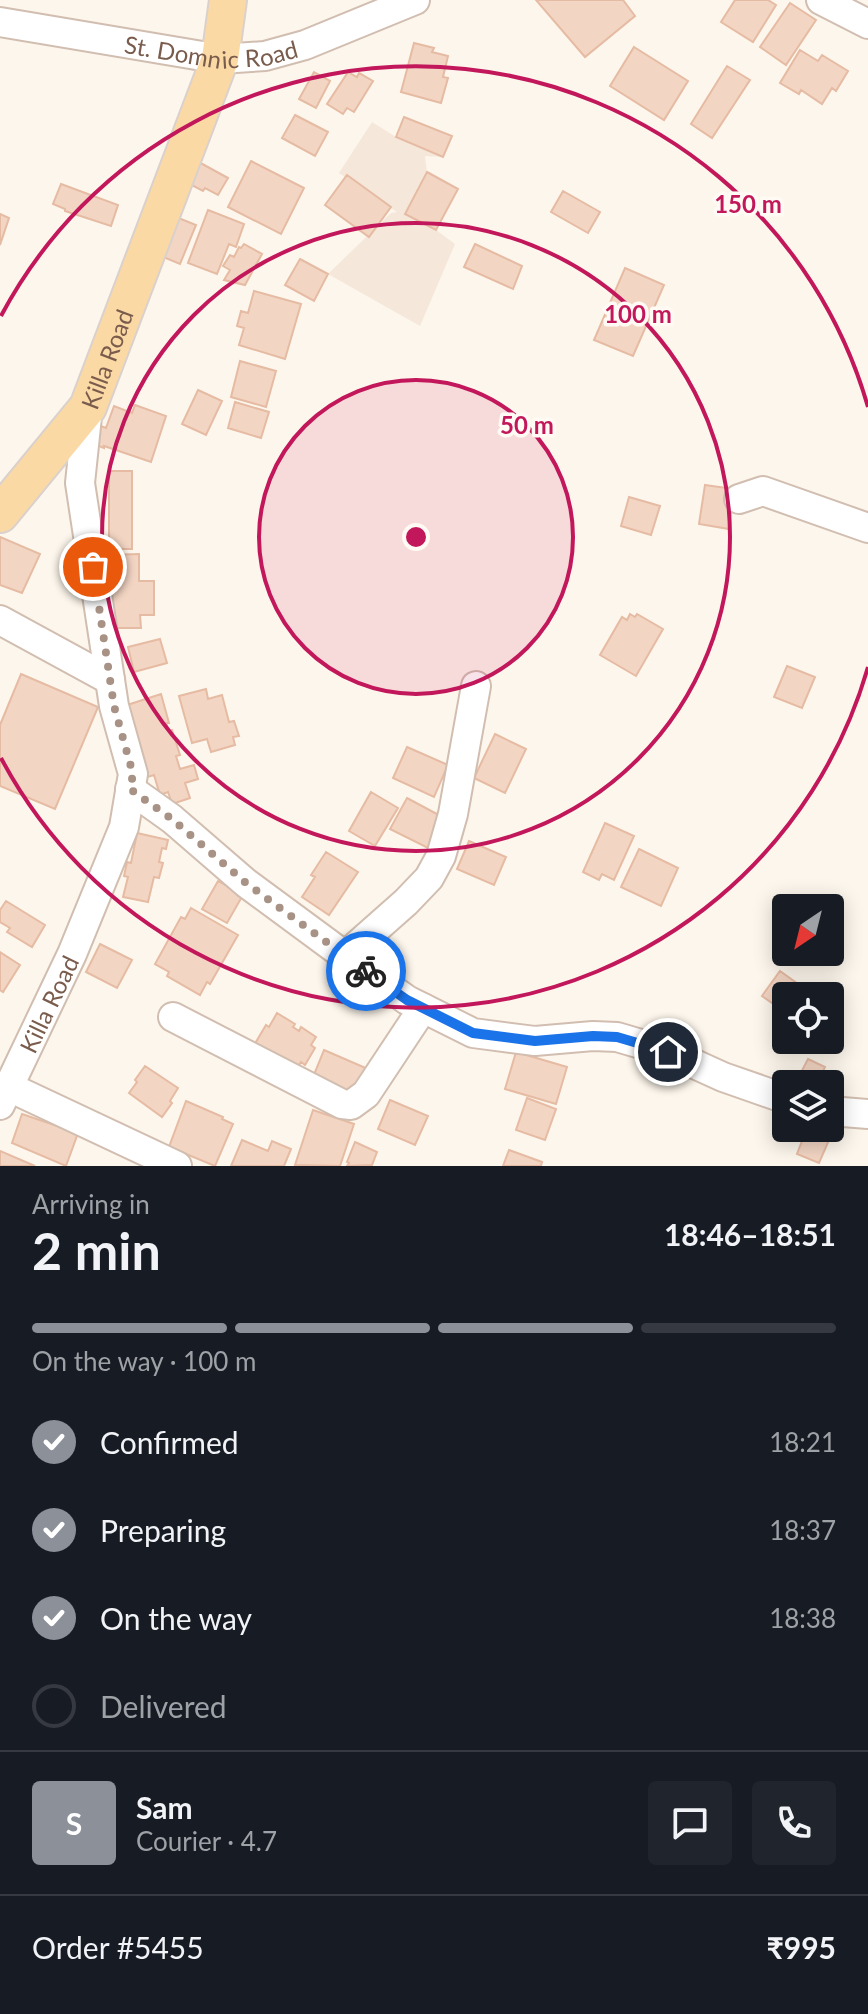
<!DOCTYPE html>
<html lang="en">
<head>
<meta charset="utf-8">
<style>
	:root { --surface:#171b24; --page:#20242c; --text:#f1f3f6; --muted:#9ea1a6; --line:#363941; --accent:#8c9099 }
	body { margin:0; font-family:Lato,sans-serif; background:var(--page); color:var(--text); height:100vh; display:flex; flex-direction:column; font-size:30px; white-space:nowrap }
	* { box-sizing:border-box; margin:0 }
	p { font-size:26px; color:var(--muted) }
	.icon { flex:none; width:44px; height:44px; fill:none; stroke:currentColor; stroke-width:2; stroke-linecap:round; stroke-linejoin:round }
	.map { position:relative; height:1166px; overflow:hidden }
	.side { display:flex; flex-direction:column; background:var(--surface); flex:1 }
	.side>* { flex:none }
	.needle { width:52px; rotate:215deg }
	.buttons { position:absolute; left:772px; top:894px; display:grid; gap:16px }
	.buttons a { display:grid; place-items:center; width:72px; height:72px; border-radius:8px; background:var(--surface); box-shadow:0 4px 20px #0003; font-size:40px }
	.pin { position:absolute; display:grid; place-items:center; width:68px; height:68px; color:#fff; margin:-34px; border:4px solid #fff; border-radius:50%; box-shadow:0 2px 8px #0007 }
	.courier { position:absolute; display:grid; place-items:center; width:80px; height:80px; margin:-40px; border:6px solid #1a73e8; border-radius:50%; background:#fff; color:#222; box-shadow:0 2px 10px #0007 }
	.head em { font-style:normal; font-weight:700 }
	.head div { display:flex; flex-direction:column-reverse }
	.head { display:flex; align-items:center; justify-content:space-between; height:136px; padding:0 32px }
	h1 { font-size:52px; font-weight:700; line-height:60px }
	.bar { display:grid; grid-template-columns:repeat(4,1fr); gap:12px 8px; align-content:center; height:96px; padding:0 32px }
	.bar i { height:10px; border-radius:6px; background:var(--line) }
	.bar .on { background:var(--accent) }
	.bar p { grid-column:span 4 }
	.line { display:flex; align-items:center; gap:20px; padding:0 32px; border-top:2px solid var(--line) }
	.line div { flex:1 }
	.round { display:grid; place-items:center; flex:none; width:84px; height:84px; border-radius:8px; background:var(--page) }
	ol { padding:0 32px; list-style:none }
	li { display:flex; align-items:center; gap:24px; height:88px }
	li p { margin-inline-start:auto }
	li .icon { padding:8px; border-radius:50%; background:var(--accent); color:#fff; stroke-width:4 }
	li:last-child { color:var(--muted) }
	li i { width:44px; height:44px; border:4px solid var(--line); border-radius:50% }
	.map>svg:first-child { display:block }
</style>
</head>
<body>
<div class="map">
<svg width="868" height="1166" viewBox="0 0 868 1166">
	<rect width="100%" height="100%" fill="#fdf6ec"/>
	<path fill="#f5e8da" d="M372,122L396,137L443,157L425,156L427,172L405,214L436,230L455,244L420,326L328,274L391,213L397,212L339,173Z"/>
	<path fill="#f3d5c3" stroke="#e6bba3" stroke-width="2" d="M536,0H623L635,16L585,57Z
		M735,0H768L776,5L753,42L721,22Z
		M790,3L816,20L786,65L760,47Z
		M414,43L434,48L432,52L448,56L443,77L448,78L441,103L401,92Z
		M634,47L688,81L664,120L610,86Z
		M800,50L818,61L822,55L848,71L836,91L832,88L822,104L801,90L799,94L780,83Z
		M727,66L750,80L712,138L691,124Z
		M314,72L330,81L316,108L299,99Z
		M348,72L357,77L359,73L373,81L354,112L347,108L343,114L327,104Z
		M295,115L328,132L315,156L282,138Z
		M404,117L452,136L443,157L396,137Z
		M195,160L228,178L218,195L205,188L203,191L184,181Z
		M251,161L304,188L281,234L228,207Z
		M427,172L458,189L436,230L405,214Z
		M347,175L391,207L369,237L325,205Z
		M61,184L118,205L111,226L65,211V209L53,204Z
		M563,191L600,212L588,233L551,212Z
		M208,210L244,224L236,247L229,244L217,274L188,263Z
		M0,214L9,218L0,245Z
		M171,215L196,225L180,264L156,254Z
		M244,244L262,254L245,285L224,280L230,270L223,266L230,255L234,257L239,247L241,248Z
		M475,244L522,266L513,289L464,267Z
		M300,259L328,274L314,301L285,285Z
		M625,268L664,285L633,356L594,340Z
		M254,291L301,304L285,359L239,345L244,328L237,326L241,311L248,313Z
		M240,361L276,371L266,407L231,397Z
		M198,390L222,401L206,435L182,424Z
		M235,402L269,412L261,438L228,428Z
		M135,405L166,416L151,462L104,446V448L91,443L98,425L106,428L114,406L132,413Z
		M109,471H132V549H109Z
		M705,485L734,489L729,529L699,524Z
		M629,497L660,506L651,535L621,526Z
		M0,537L40,554L22,593L0,585Z
		M139,554V581H154V615H140L141,628H108L106,555Z
		M630,614L635,617L637,614L663,629L636,676L600,655L622,617L627,620Z
		M160,639L167,663L134,672L128,647Z
		M787,666L815,677L802,708L774,697Z
		M21,674L98,707L55,809L0,786V725Z
		M206,689L208,699L222,695L229,722L234,721L239,736L233,737L235,745L211,752L207,739L192,743L179,696Z
		M161,694L169,723H166L169,731L172,730L180,755L176,756L180,769L194,765L198,779L185,783L190,798L172,804L168,792L160,795L154,775L144,778L118,708Z
		M495,734L526,749L505,793L474,778Z
		M407,747L448,765L434,797L393,778Z
		M371,792L398,808L375,846L349,831Z
		M407,798L448,820L432,850L390,829Z
		M605,823L634,836L614,880L602,874L599,880L583,872Z
		M137,833L168,840L166,849L162,848L159,862L163,863L159,878L154,877L148,902L123,897L128,877L124,876L127,862L131,863Z
		M469,841L506,857L494,885L457,869Z
		M639,849L678,868L661,906L621,887Z
		M326,852L358,872L329,915L302,897L315,877L311,875Z
		M218,881L243,895L227,923L202,909Z
		M6,901L45,925L32,947L7,932L10,928L0,922V910Z
		M191,908L238,935L210,984L207,982L200,995L167,976L169,972L155,964L181,917L185,919Z
		M100,944L132,960L117,988L86,972Z
		M0,952L20,965L3,992L0,990Z
		M780,971L815,996H786V1013L762,996Z
		M277,1013L295,1024L293,1027L299,1031L301,1027L316,1037L311,1045L315,1048L305,1065L301,1062L295,1072L253,1047L266,1025L269,1027Z
		M324,1050L368,1069L355,1101L311,1082Z
		M516,1052L567,1067L556,1104L505,1089Z
		M808,1059L825,1067L817,1084H795Z
		M145,1066L178,1088L170,1101L172,1103L162,1117L129,1093L137,1082L135,1080Z
		M527,1098L556,1109L545,1140L516,1130Z
		M390,1100L428,1116L415,1145L378,1129Z
		M186,1101L223,1117L222,1119L233,1124L215,1166L169,1147Z
		M313,1110L354,1124L340,1166L295,1165Z
		M22,1114L78,1133L66,1166L12,1143Z
		M807,1128H818L832,1133L819,1163L797,1154Z
		M242,1140L268,1151L272,1141L291,1149L284,1166H231Z
		M355,1142L377,1152L372,1165L347,1166L349,1163L347,1162Z
		M509,1150L542,1162L541,1166H503Z
		M0,1151L35,1166H0Z"/>
	<g fill="none" stroke-linecap="round" stroke-linejoin="round">
		<g stroke="#d1beb0" stroke-width="32">
			<g id="minor">
				<path d="M821,0L868,24"/>
				<path id="s1" d="M0,22L220,59L265,56L305,45L415,0"/>
				<path d="M739,499L763,491L868,528"/>
				<path d="M0,620L110,680"/>
				<path d="M130,789L172,819L246,883L345,956L407,1000L473,1033L535,1041L593,1036L617,1037L668,1052L723,1077L786,1099"/>
				<path d="M345,956L406,902L429,878L441,856L453,814L476,686"/>
				<path d="M173,1017L342,1104L351,1105L366,1094L423,1008"/>
				<path d="M9,1087L177,1166"/>
				<path id="s2" d="M0,1105L72,954L124,827L133,774L114,706L80,483L88,407"/>
				<path d="M830,1111L868,1114"/>
			</g>
		</g>
		<g stroke="#dad1cd" stroke-width="40">
			<g id="major">
				<path id="s3" d="M0,514L88,407L220,59L228,0"/>
			</g>
		</g>
		<use href="#minor" stroke="#fff" stroke-width="28"/>
		<use href="#major" stroke="#fbd9a5" stroke-width="36"/>
	</g>
	<g fill="none" stroke-linecap="round" stroke-linejoin="round">
		<path stroke="#a89285" stroke-width="8" stroke-dasharray="0 14.4" d="M93,567L114,706L133,774L130,789L172,819L246,883L366,971"/>
		<path stroke="#1a73e8" stroke-width="10" d="M366,971L407,1000L473,1033L535,1041L593,1036L617,1037L668,1052"/>
	</g>
	<circle cx="416" cy="537" r="157" fill="#c2185b" fill-opacity=".12"/>
	<g fill="none" stroke="#c2185b" stroke-width="4">
		<circle cx="416" cy="537" r="157"/>
		<circle cx="416" cy="537" r="314"/>
		<path d="M868 667A470 470 0 0 1 1 758M1 316A470 470 0 0 1 868 407"/>
	</g>
	<g text-anchor="middle" dominant-baseline="central" stroke-width="7" stroke-linejoin="round" paint-order="stroke">
		<g font-size="24" fill="#7a5c4d" stroke="#fffaf3">
			<text stroke="none"><textPath href="#s1" startOffset="214">St. Domnic Road</textPath></text>
			<text stroke="none"><textPath href="#s3" startOffset="190">Killa Road</textPath></text>
			<text stroke="none"><textPath href="#s2" startOffset="112">Killa Road</textPath></text>
		</g>
	</g>
	<circle cx="416" cy="537" r="12" fill="#c2185b" stroke="#fffaf3" stroke-width="4"/>
	<g font-size="24" text-anchor="middle" font-weight="bold" fill="#c2185b" stroke="#fffaf3" stroke-width="7" stroke-linejoin="round" paint-order="stroke">
		<text x="748" y="213">150 m</text>
		<text x="638" y="323">100 m</text>
		<text x="527" y="434">50 m</text>
	</g>
</svg>
<div class="buttons">
<a><svg class="needle" viewBox="-14 -14 28 28"><path d="M0-13l5 13h-10z" fill="#e53935"/><path d="M0 13l5-13h-10z" fill="#9ea1a6"/></svg></a>
<a><svg class="icon" aria-label="locate" viewBox="0 0 24 24"><circle cx="12" cy="12" r="6"/><path d="M12 2v4M12 18v4M2 12h4M18 12h4"/></svg></a>
<a><svg class="icon" aria-label="layers" viewBox="0 0 24 24"><path d="M12 4l9 5-9 5-9-5zM3 14l9 5 9-5"/></svg></a>
</div>
<div class="pin" style="left:93px;top:567px;background:#ea580c"><svg class="icon" aria-label="bag" viewBox="0 0 24 24"><path d="M5 8h14l-1 12H6zM9 8a3 3 0 0 1 6 0"/></svg></div>
<div class="pin" style="left:668px;top:1052px;background:#1f2937"><svg class="icon" aria-label="home" viewBox="0 0 24 24"><path d="M3 11l9-7 9 7M6 9v11h12V9"/></svg></div>
<div class="courier" style="left:366px;top:971px"><svg class="icon" aria-label="bike" viewBox="0 0 24 24"><circle cx="6" cy="16" r="4"/><circle cx="18" cy="16" r="4"/><path d="M6 16l4-8h5l3 8M10 8l3 8H6M13 5h3"/></svg></div>
</div>
<section class="side">
<div class="head"><div><h1>2 min</h1><p>Arriving in</p></div><em>18:46–18:51</em></div>
<div class="bar"><i class="on"></i><i class="on"></i><i class="on"></i><i></i><p>On the way · 100 m</p></div>
<ol>
<li><svg class="icon" aria-label="check" viewBox="0 0 24 24"><path d="M5 12l5 5 9-10"/></svg>Confirmed<p>18:21</p></li>
<li><svg class="icon" aria-label="check" viewBox="0 0 24 24"><path d="M5 12l5 5 9-10"/></svg>Preparing<p>18:37</p></li>
<li><svg class="icon" aria-label="check" viewBox="0 0 24 24"><path d="M5 12l5 5 9-10"/></svg>On the way<p>18:38</p></li>
<li><i></i>Delivered</li>
</ol>
<div class="line" style="height:144px"><b class="round" style="background:var(--accent);color:#fff">S</b><div><b>Sam</b><p>Courier · 4.7</p></div><a class="round"><svg class="icon" aria-label="chat" viewBox="0 0 24 24"><path d="M4 5h16v11H9l-5 4z"/></svg></a><a class="round"><svg class="icon" aria-label="phone" viewBox="0 0 24 24"><path d="M5 4h4l2 5-3 2q2 4 5 5l2-3 5 2v4C11 20 4 13 5 4z"/></svg></a></div>
<div class="line" style="height:104px"><div>Order #5455</div><b>₹995</b></div>
</section>
</body>
</html>
